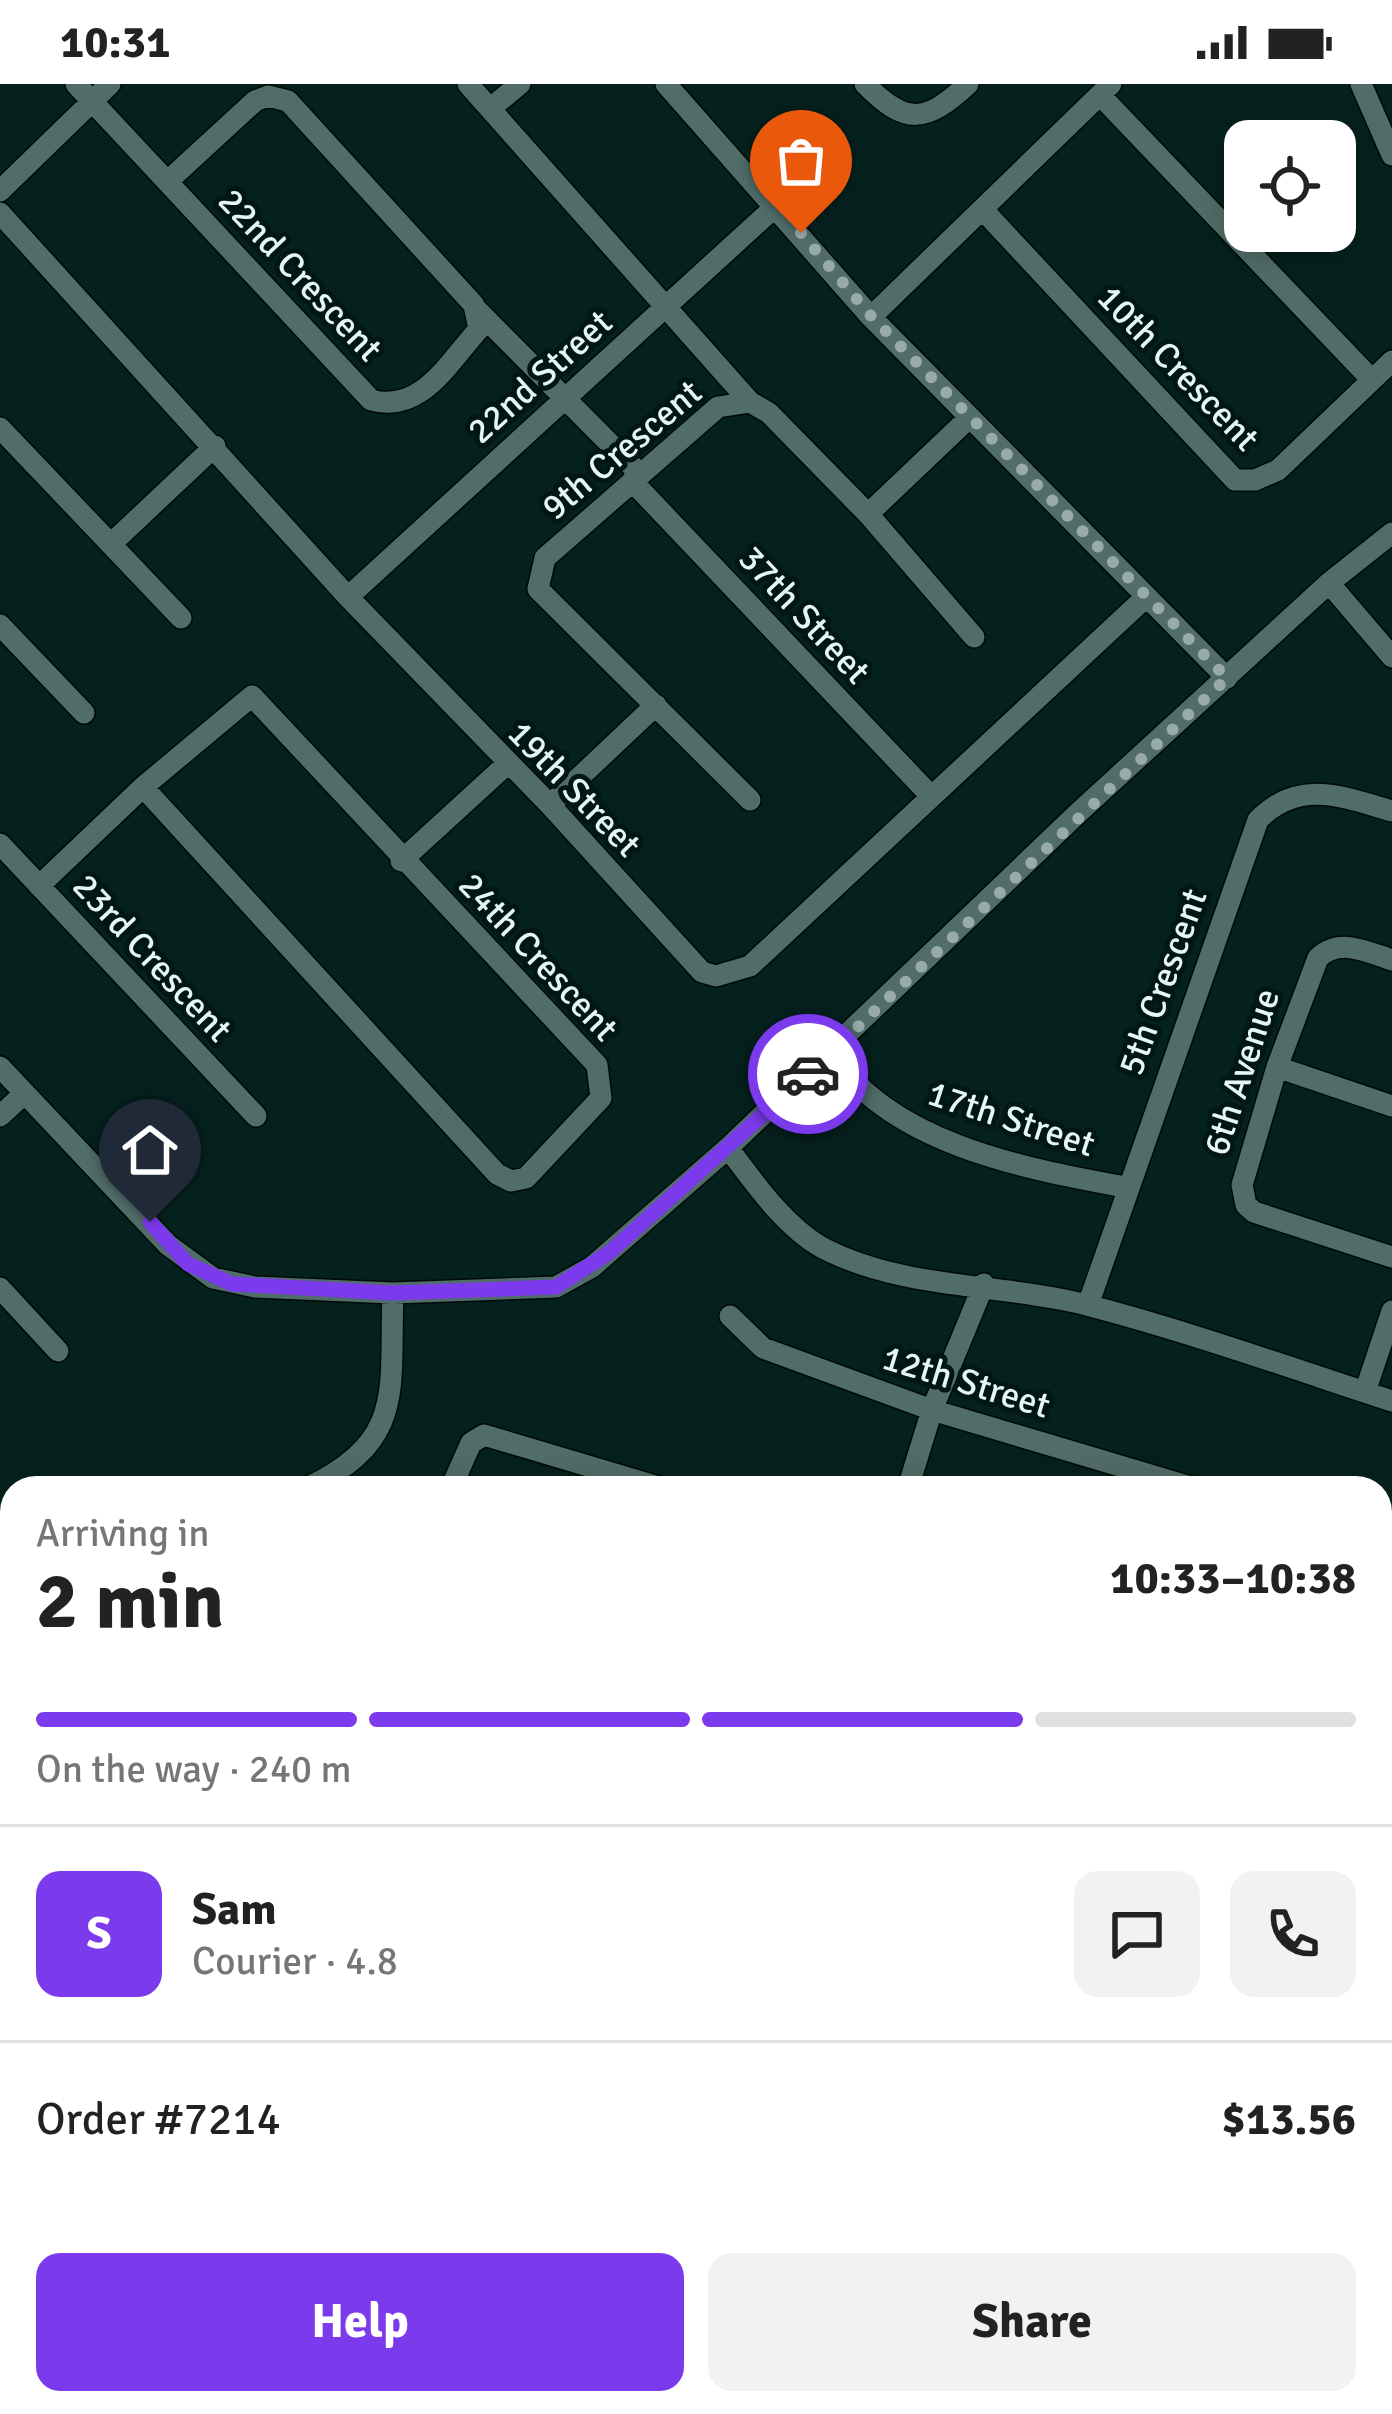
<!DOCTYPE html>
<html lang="en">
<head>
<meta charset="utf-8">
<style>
	:root { --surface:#fff; --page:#f2f2f2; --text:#222; --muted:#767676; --line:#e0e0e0; --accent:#7c3aed }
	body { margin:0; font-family:Signika,sans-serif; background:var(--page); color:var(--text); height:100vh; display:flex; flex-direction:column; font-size:45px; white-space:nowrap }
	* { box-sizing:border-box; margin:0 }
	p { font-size:39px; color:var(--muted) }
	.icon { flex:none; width:66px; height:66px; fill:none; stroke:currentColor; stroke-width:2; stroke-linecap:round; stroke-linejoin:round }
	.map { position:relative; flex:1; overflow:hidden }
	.side { position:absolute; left:0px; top:1392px; width:1392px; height:939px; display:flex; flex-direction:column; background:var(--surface); border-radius:36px 36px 0 0; box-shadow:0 6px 30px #0003 }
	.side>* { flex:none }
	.fabs { position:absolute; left:1224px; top:36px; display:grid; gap:24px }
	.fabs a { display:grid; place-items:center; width:132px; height:132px; border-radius:24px; background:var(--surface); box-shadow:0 6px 30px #0003; font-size:60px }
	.pin { position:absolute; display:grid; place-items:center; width:102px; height:102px; color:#fff; margin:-123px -51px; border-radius:50% 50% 50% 0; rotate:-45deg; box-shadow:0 0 12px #0007 }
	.pin .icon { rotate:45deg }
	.courier { position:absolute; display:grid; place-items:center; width:120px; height:120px; margin:-60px; border:9px solid #7c3aed; border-radius:50%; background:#fff; color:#222; box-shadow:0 3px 15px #0007 }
	.summary em { font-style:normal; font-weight:700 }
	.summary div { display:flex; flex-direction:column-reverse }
	.summary { display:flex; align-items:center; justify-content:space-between; height:204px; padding:0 36px }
	h1 { font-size:78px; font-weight:700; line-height:90px }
	.bar { display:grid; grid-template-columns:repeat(4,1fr); gap:18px 12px; align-content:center; height:144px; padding:0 36px }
	.bar i { height:15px; border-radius:9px; background:var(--line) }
	.bar .current { background:var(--accent) }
	.bar p { grid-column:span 4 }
	.line { display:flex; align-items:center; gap:30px; padding:0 36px; border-top:3px solid var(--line) }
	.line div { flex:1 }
	.round { display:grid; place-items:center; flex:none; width:126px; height:126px; border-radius:24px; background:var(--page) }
	.action { display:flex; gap:24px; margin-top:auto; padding:24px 36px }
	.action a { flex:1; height:138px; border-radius:24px; background:var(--accent); color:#fff; font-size:48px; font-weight:700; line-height:138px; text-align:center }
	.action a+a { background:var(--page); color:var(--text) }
	.status { display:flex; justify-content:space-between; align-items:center; height:84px; padding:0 60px; background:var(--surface); direction:ltr }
	.status svg { height:33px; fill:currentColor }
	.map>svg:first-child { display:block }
</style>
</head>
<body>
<div class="status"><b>10:31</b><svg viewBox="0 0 49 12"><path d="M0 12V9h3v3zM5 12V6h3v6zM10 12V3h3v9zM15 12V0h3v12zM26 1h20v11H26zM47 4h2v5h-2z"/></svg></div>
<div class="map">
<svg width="1392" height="2330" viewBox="0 0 1392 2330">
	<rect width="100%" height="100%" fill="#05211e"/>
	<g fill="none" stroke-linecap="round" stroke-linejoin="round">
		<g stroke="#000a08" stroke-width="24">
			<path id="minor" d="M76,0L371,316C421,330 449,278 479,245L474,221L288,17L268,12L255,17L168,97
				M468,0L750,318
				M666,0L871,233L1227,594
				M865,0C906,42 926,39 968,0
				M1361,0L1392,71
				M1100,11L1372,296
				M492,23L520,0
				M0,107L110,0
				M983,126L1235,396H1255L1278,386L1392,277
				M0,129L348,513L550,721L702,888L716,892L750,882L1146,513
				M477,226L640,390
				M871,233L1111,0
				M0,344L181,534
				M632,397L929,710
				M868,430L969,334
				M112,459L215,362
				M1329,499L1392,573
				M348,513L777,121
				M0,541L84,629
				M750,716L538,505L545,474L718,323L750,318L769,329L868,430L974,553
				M550,721L656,621
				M0,760L256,1032
				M401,777L506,681
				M39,802L143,703L252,612L597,981L601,1014L526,1094L511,1097L497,1090L143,703
				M1392,876C1367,868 1340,853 1318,874L1277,983L1242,1101L1246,1121L1254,1128L1392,1173
				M831,969C891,1060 1023,1084 1125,1103
				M0,983L168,1161L213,1194L255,1203L393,1209L556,1203L592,1183L728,1064L1078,729L1329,499L1392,449
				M1277,983L1392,1022
				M0,1032L25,1009
				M728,1064C754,1098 783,1141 821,1163C902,1206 1001,1199 1087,1221C1190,1248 1291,1284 1392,1317
				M0,1204L58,1267
				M1088,1221L1258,736C1299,694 1343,713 1392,727
				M730,1232L763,1264L932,1326L1194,1404
				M1365,1308L1392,1227
				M307,1404C407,1356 389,1306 393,1209
				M451,1404L471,1359L484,1351L662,1404
				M908,1404L932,1326L984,1200
				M1380,1465L1392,1469
				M6,1550L12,1563
				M1380,1723L1392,1718
				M1380,1850L1392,1845
				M0,1938L12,1939
				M1380,2004L1392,1999
				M0,2053L12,2078
				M1380,2281L1392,2277
				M1298,2319L1303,2330
				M0,2325L7,2330
				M87,2330L117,2319
				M513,2330L544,2319
				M1248,2330L1279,2319"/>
		</g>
		<g stroke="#000a08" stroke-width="33">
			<path id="secondary" d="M1380,2107L1392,2102
				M766,2330L797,2319"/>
		</g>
		<use href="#minor" stroke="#516d69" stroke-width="21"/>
		<use href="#secondary" stroke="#467d6b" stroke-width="30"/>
	</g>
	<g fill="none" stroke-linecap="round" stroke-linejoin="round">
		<path stroke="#98aba9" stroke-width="12" stroke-dasharray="0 21.6" d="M801,149L871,232L1227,594L808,990"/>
		<path stroke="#7c3aed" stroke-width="15" d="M150,1138L188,1180L232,1200L393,1209L556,1203L610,1168L808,990"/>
	</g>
	<g text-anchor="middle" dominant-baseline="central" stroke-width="10" stroke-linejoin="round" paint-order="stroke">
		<g font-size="36" fill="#e7f6f4" stroke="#001715">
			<text transform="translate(300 191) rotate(47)">22nd Crescent</text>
			<text transform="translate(1178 284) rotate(46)">10th Crescent</text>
			<text transform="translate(540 293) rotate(-42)">22nd Street</text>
			<text transform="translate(622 366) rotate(-40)">9th Crescent</text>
			<text transform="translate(804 531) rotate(47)">37th Street</text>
			<text transform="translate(574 705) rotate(46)">19th Street</text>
			<text transform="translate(538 873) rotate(47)">24th Crescent</text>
			<text transform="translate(152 874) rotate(47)">23rd Crescent</text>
			<text transform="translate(1163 898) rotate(-70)">5th Crescent</text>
			<text transform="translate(1242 988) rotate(-72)">6th Avenue</text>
			<text transform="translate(1011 1035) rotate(18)">17th Street</text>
			<text transform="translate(966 1298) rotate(17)">12th Street</text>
		</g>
	</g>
</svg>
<div class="fabs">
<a><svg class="icon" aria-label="locate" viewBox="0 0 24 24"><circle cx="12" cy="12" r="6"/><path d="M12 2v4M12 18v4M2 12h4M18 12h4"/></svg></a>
</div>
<div class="pin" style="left:801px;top:149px;background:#ea580c"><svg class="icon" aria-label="bag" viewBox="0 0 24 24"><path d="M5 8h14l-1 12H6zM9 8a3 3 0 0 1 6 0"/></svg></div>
<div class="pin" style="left:150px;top:1138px;background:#1f2937"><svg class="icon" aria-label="home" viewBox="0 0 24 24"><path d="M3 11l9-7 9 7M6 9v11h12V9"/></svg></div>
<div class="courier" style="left:808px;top:990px"><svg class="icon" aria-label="car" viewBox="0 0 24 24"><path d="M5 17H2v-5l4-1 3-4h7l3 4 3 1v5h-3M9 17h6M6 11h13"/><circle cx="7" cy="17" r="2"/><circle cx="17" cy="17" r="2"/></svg></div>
<section class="side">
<div class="summary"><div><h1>2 min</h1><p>Arriving in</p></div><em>10:33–10:38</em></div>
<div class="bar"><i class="current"></i><i class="current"></i><i class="current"></i><i></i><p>On the way · 240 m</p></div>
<div class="line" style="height:216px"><b class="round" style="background:var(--accent);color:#fff">S</b><div><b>Sam</b><p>Courier · 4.8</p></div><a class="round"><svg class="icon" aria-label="chat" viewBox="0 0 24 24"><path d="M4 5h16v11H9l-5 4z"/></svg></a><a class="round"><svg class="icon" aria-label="phone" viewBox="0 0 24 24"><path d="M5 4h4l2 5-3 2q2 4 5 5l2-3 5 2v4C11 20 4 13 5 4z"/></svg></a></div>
<div class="line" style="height:156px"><div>Order #7214</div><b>$13.56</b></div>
<div class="action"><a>Help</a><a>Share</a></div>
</section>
</div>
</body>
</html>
